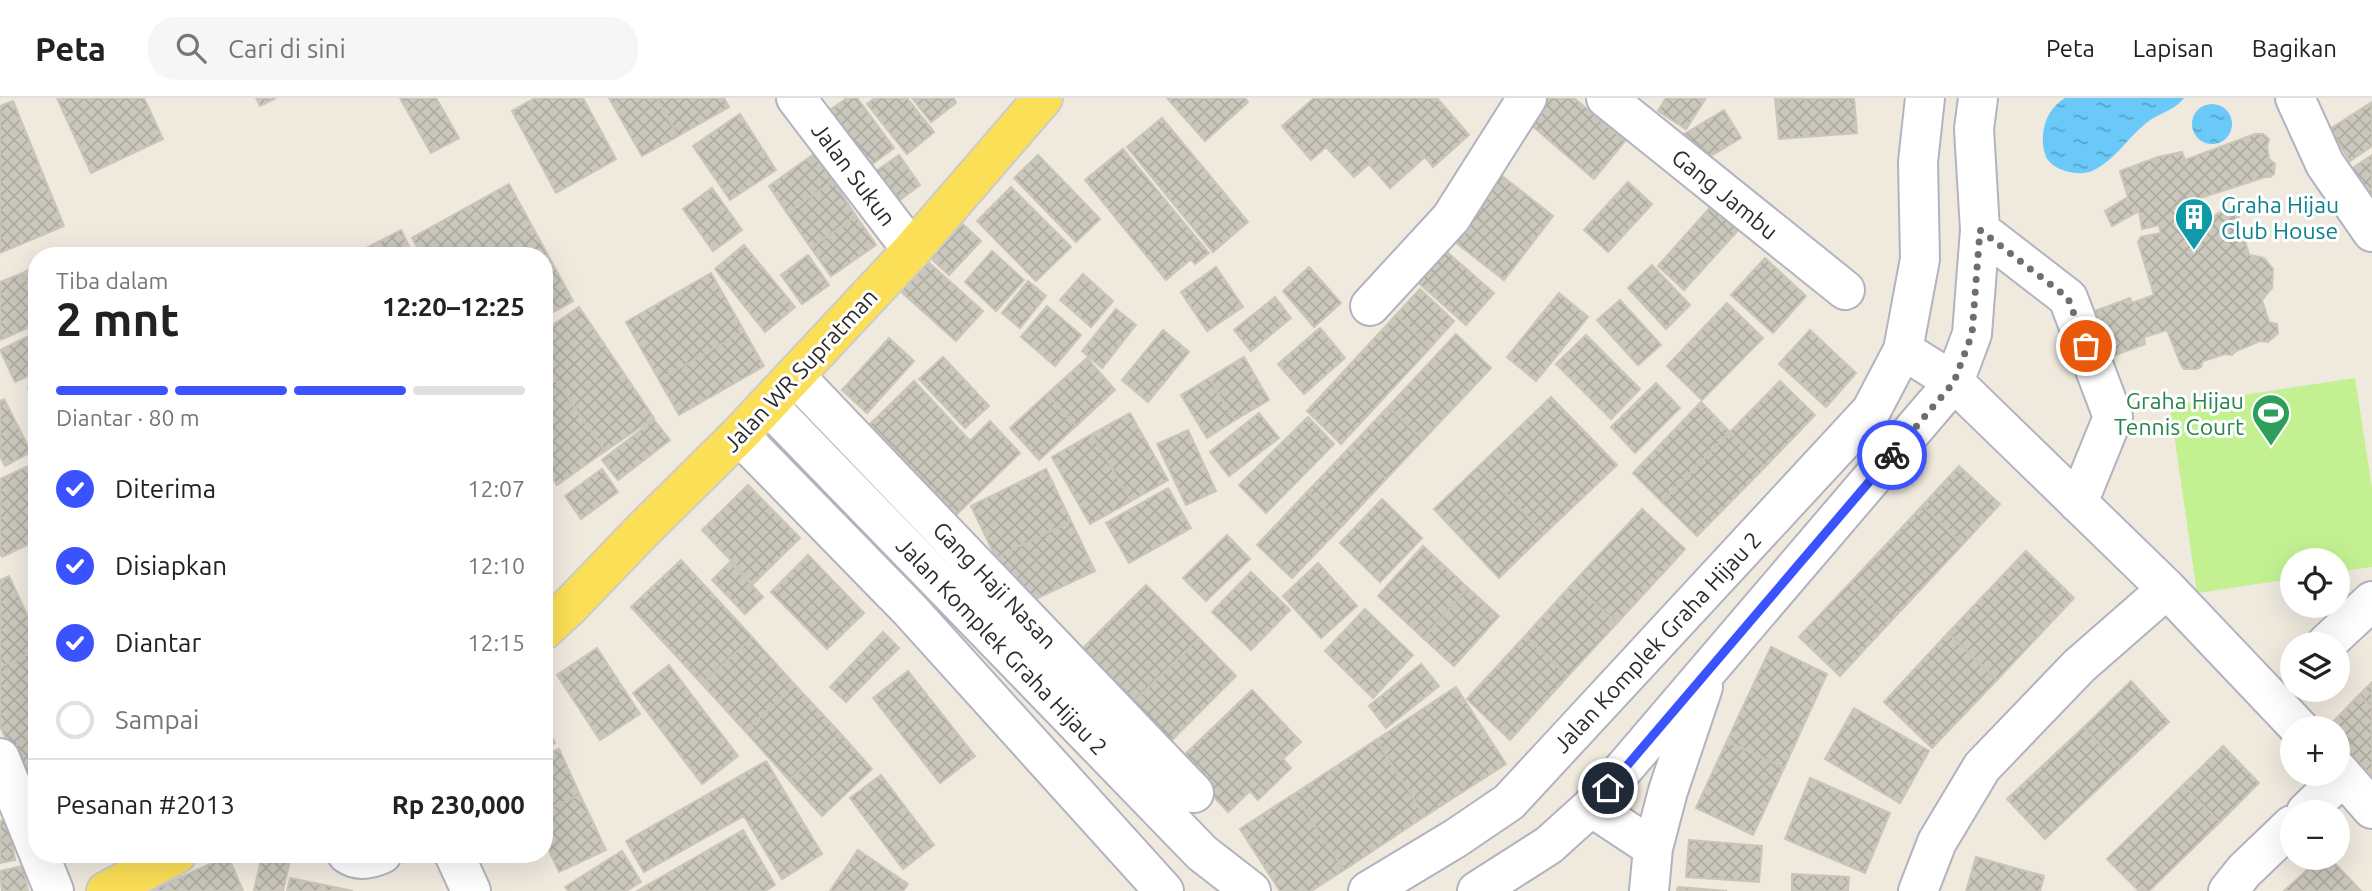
<!DOCTYPE html>
<html lang="id">
<head>
<meta charset="utf-8">
<style>
	:root { --surface:#fff; --page:#f6f6f6; --text:#222; --muted:#767676; --line:#e0e0e0; --accent:#3b53ff }
	body { margin:0; font-family:Ubuntu,sans-serif; background:var(--page); color:var(--text); height:100vh; display:flex; flex-direction:column; font-size:26px; white-space:nowrap }
	* { box-sizing:border-box; margin:0 }
	p { font-size:23px; color:var(--muted) }
	.icon { flex:none; width:38px; height:38px; fill:none; stroke:currentColor; stroke-width:2; stroke-linecap:round; stroke-linejoin:round }
	.map { position:relative; flex:1; overflow:hidden }
	.side { position:absolute; left:28px; top:149px; width:525px; height:616px; display:flex; flex-direction:column; background:var(--surface); border-radius:28px; box-shadow:0 7px 28px #0002 }
	.side>* { flex:none }
	.buttons { position:absolute; left:2280px; top:450px; display:grid; gap:14px }
	.buttons a { display:grid; place-items:center; width:70px; height:70px; border-radius:50%; background:var(--surface); box-shadow:0 7px 28px #0002; font-size:35px }
	.pin { position:absolute; display:grid; place-items:center; width:60px; height:60px; color:#fff; margin:-30px; border:4px solid #fff; border-radius:50%; box-shadow:0 2px 7px #0007 }
	.courier { position:absolute; display:grid; place-items:center; width:70px; height:70px; margin:-35px; border:5px solid #3b53ff; border-radius:50%; background:#fff; color:#222; box-shadow:0 2px 9px #0007 }
	.overview em { font-style:normal; font-weight:700 }
	.overview div { display:flex; flex-direction:column-reverse }
	.overview { display:flex; align-items:center; justify-content:space-between; height:119px; padding:0 28px }
	h1 { font-size:46px; font-weight:700; line-height:52px }
	.bar { display:grid; grid-template-columns:repeat(4,1fr); gap:10px 7px; align-content:center; height:84px; padding:0 28px }
	.bar i { height:9px; border-radius:5px; background:var(--line) }
	.bar .selected { background:var(--accent) }
	.bar p { grid-column:span 4 }
	.line { display:flex; align-items:center; gap:18px; padding:0 28px; border-top:2px solid var(--line) }
	.line div { flex:1 }
	ol { padding:0 28px; list-style:none }
	li { display:flex; align-items:center; gap:21px; height:77px }
	li p { margin-inline-start:auto }
	li .icon { padding:7px; border-radius:50%; background:var(--accent); color:#fff; stroke-width:4 }
	li:last-child { color:var(--muted) }
	li i { width:38px; height:38px; border:4px solid var(--line); border-radius:50% }
	header { display:flex; align-items:center; gap:42px; box-sizing:border-box; height:98px; padding:0 35px; background:var(--surface); border-bottom:2px solid var(--line) }
	header strong { font-size:33px }
	nav { display:flex; gap:38px; margin-inline-start:auto; font-size:24px }
	.search { width:490px; height:63px; background:var(--page); display:flex; align-items:center; gap:18px; box-sizing:border-box; padding:0 24px; border-radius:28px; color:var(--muted); font-size:26px }
	.map>svg:first-child { display:block }
</style>
</head>
<body>
<header>
<strong>Peta</strong>
<div class="search"><svg class="icon" aria-label="search" viewBox="0 0 24 24"><circle cx="10" cy="10" r="6"/><path d="M15 15l6 6"/></svg>Cari di sini</div>
<nav><a>Peta</a><a>Lapisan</a><a>Bagikan</a></nav>
</header>
<div class="map">
<svg width="2372" height="793" viewBox="0 0 2372 793">
	<defs>
		<pattern id="water-ripples" width="26" height="14" patternUnits="userSpaceOnUse" patternTransform="scale(1.75)"><rect width="26" height="14" fill="#6ac9f8"/><path d="M2 4q2-2 4 0t4 0M15 11q2-2 4 0t4 0" fill="none" stroke="#57a3c9"/></pattern>
		<pattern id="building-cross-hatch" width="8" height="8" patternUnits="userSpaceOnUse" patternTransform="scale(1.75)"><rect width="8" height="8" fill="#cac7bc"/><path d="M0 0l8 8M0 8l8-8" fill="none" stroke="#aeaba2"/></pattern>
	</defs>
	<rect width="100%" height="100%" fill="#efe9de"/>
	<path fill="#c3f192" d="M2355,280L2372,390V469L2338,474V462H2292V481L2197,495L2170,308Z"/>
	<path fill="url(#water-ripples)" d="M2065,0H2184C2173,14 2157,15 2144,27C2126,42 2114,63 2092,73C2078,79 2049,72 2045,56C2039,35 2046,11 2065,0Z
		M2192 26a20 20 0 1 1 40 0a20 20 0 1 1-40 0Z"/>
	<path fill="url(#building-cross-hatch)" stroke="#cbc5b7" stroke-width="2" d="M57,0H144L163,41L91,75Z
		M256,0H276L260,8Z
		M400,0H436L459,40L431,55Z
		M535,0H583L616,61L556,95L512,13Z
		M609,0H657L678,38L642,58Z
		M657,0H724L729,9L678,38Z
		M847,0H857L894,50L868,69L827,14Z
		M875,0H907L934,34L907,56L867,6Z
		M912,0H954L956,5L931,24Z
		M1167,0H1245L1248,4L1205,43Z
		M1314,0H1437L1469,37L1433,69L1425,59L1390,90L1369,66L1354,79L1326,49L1311,62L1282,28Z
		M1538,0H1574L1625,43L1594,81L1522,19Z
		M1666,0H1706L1686,31L1658,13Z
		M1854,0L1857,35L1779,41L1775,1Z
		M13,3L64,128L0,155V8Z
		M2372,4V48L2350,63L2330,31Z
		M1724,12L1741,40L1697,66L1681,38Z
		M740,16L776,72L730,102L693,48Z
		M1162,20L1248,124L1213,154L1127,49Z
		M2255,36H2263L2269,41L2267,48L2269,61L2275,66L2274,76L2270,79H2265L2197,101L2199,110L2192,113L2193,125L2214,118L2225,111H2233L2237,113L2249,157L2264,160L2273,171L2272,190L2262,202L2269,224L2277,226L2278,235L2268,244L2260,243L2236,253L2232,257L2225,256L2203,263L2201,269L2196,271H2184L2181,267L2167,232L2144,239L2145,246L2099,263L2081,218L2130,200L2132,205L2154,197L2138,144L2141,139L2161,135L2159,127L2142,131L2139,113L2112,128L2105,113L2128,99L2120,73L2158,59L2182,54L2185,62Z
		M1123,51L1209,155L1195,166L1191,161L1166,182L1085,82Z
		M814,56L833,83L787,115L769,88Z
		M899,57L920,87L893,107L872,76Z
		M1038,57L1100,121L1076,144L1014,80Z
		M2372,57V111L2347,74Z
		M1501,77L1553,118L1504,182L1451,141Z
		M833,83L856,118L811,150L787,115Z
		M1628,84L1652,106L1608,154L1584,132Z
		M509,86L573,203L544,219V158H422L412,140Z
		M1011,89L1071,149L1036,183L977,123Z
		M712,90L742,132L713,153L683,111Z
		M1714,105L1741,129L1684,192L1658,168Z
		M951,115L981,143L949,177L919,149Z
		M856,118L876,147L831,178L811,150Z
		M401,132L414,158H351Z
		M744,147L795,209L765,234L715,171Z
		M1440,148L1494,195L1466,227L1413,180Z
		M992,153L1024,182L996,213L965,184Z
		M918,155L983,213L956,243L891,185Z
		M808,157L829,187L802,206L781,177Z
		M1765,160L1806,198L1773,235L1731,197Z
		M37,167V201L23,175Z
		M1652,167L1690,207L1666,231L1628,190Z
		M1216,169L1243,209L1207,233L1181,194Z
		M1309,169L1341,205L1314,229L1283,193Z
		M23,175L37,201V226L0,242V184Z
		M711,175L744,233L659,282L626,224Z
		M1083,176L1113,203L1091,229L1060,202Z
		M1028,183L1046,198L1020,230L1002,215Z
		M1420,191L1454,223L1430,250L1396,217Z
		M1559,195L1588,219L1536,283L1507,259Z
		M1275,199L1291,220L1251,253L1234,232Z
		M1620,202L1661,247L1638,267L1597,222Z
		M1727,205L1763,240L1702,302L1667,268Z
		M1047,208L1081,237L1055,268L1021,239Z
		M579,209L654,320L605,353L544,265V233Z
		M1116,211L1136,227L1102,270L1082,253Z
		M1396,217L1430,250L1341,346L1307,313Z
		M1320,230L1345,260L1304,296L1278,266Z
		M1163,232L1189,254L1148,304L1122,282Z
		M1810,232L1856,275L1826,309L1779,266Z
		M744,233L764,268L679,317L659,282Z
		M37,234V274L15,284L0,252Z
		M1456,236L1491,270L1423,342L1388,309Z
		M1586,237L1640,291L1611,321L1556,266Z
		M889,240L914,263L867,315L842,292Z
		M943,259L989,308L965,330L919,281Z
		M1244,259L1269,302L1235,322L1209,280Z
		M1087,260L1115,292L1076,328L1047,296Z
		M544,265L605,353L557,387L544,368Z
		M1209,280L1235,322L1207,340L1181,297Z
		M914,283L970,343L990,323L1020,355L956,417L870,326Z
		M1780,283L1815,317L1765,369L1730,334Z
		M1656,285L1680,310L1635,355L1611,329Z
		M37,286V308L28,290Z
		M1047,296L1076,328L1039,362L1010,330Z
		M1551,299L1617,367L1544,436L1479,368Z
		M4,301L31,354L5,368L0,358V303Z
		M1701,304L1730,334L1662,404L1633,375Z
		M1388,309L1423,342L1386,381L1351,348Z
		M1130,315L1168,382L1131,403L1092,336Z
		M1259,315L1279,340L1229,378L1210,354Z
		M1308,319L1334,346L1266,415L1239,387Z
		M654,322L670,342L618,382L602,362Z
		M1188,332L1216,393L1186,407L1157,346Z
		M1730,334L1765,369L1697,438L1662,404Z
		M1092,336L1131,403L1090,426L1052,359Z
		M1351,348L1386,381L1342,428L1307,394Z
		M37,364V442L2,459L0,454V381Z
		M1479,368L1544,436L1499,480L1434,411Z
		M1959,368L2000,406L1963,446L1922,408Z
		M602,371L618,394L581,421L565,398Z
		M1046,371L1071,423L996,460L971,408Z
		M748,387L800,440L753,486L702,432Z
		M1168,390L1191,430L1129,465L1106,425Z
		M1307,394L1342,428L1292,480L1257,447Z
		M1382,401L1422,440L1380,484L1340,445Z
		M1922,408L1963,446L1891,523L1851,484Z
		M1642,411L1685,451L1617,525L1573,485Z
		M1071,423L1095,473L1019,509L996,460Z
		M1227,437L1250,461L1206,503L1183,480Z
		M1423,448L1468,490L1423,540L1378,498Z
		M2026,453L2074,500L1997,582L1948,535Z
		M808,457L864,515L827,551L771,494Z
		M681,462L752,539L702,586L631,509Z
		M730,464L763,499L745,516L712,482Z
		M1318,465L1357,508L1321,540L1283,498Z
		M1251,474L1290,512L1251,552L1212,514Z
		M9,478L37,538V552L0,569V482Z
		M1851,484L1891,523L1840,578L1799,539Z
		M1573,485L1617,525L1568,578L1525,538Z
		M1146,487L1199,540L1131,606L1080,553Z
		M1468,490L1499,518L1454,568L1423,540Z
		M1365,511L1413,557L1373,600L1325,553Z
		M883,534L899,550L846,604L830,589Z
		M1948,535L1997,582L1932,650L1884,604Z
		M1525,538L1568,578L1510,642L1467,601Z
		M752,539L795,587L745,633L702,586Z
		M1199,540L1236,578L1169,645L1131,606Z
		M1771,549L1827,576L1784,670L1727,643Z
		M597,550L640,616L600,642L557,577Z
		M37,552V638L10,650L0,628V569Z
		M1421,566L1439,588L1386,630L1369,608Z
		M669,567L738,658L702,686L633,595Z
		M908,573L975,658L940,685L873,600Z
		M2131,583L2169,624L2121,669L2084,629Z
		M2372,584V609L2359,597Z
		M795,587L840,635L789,682L745,633Z
		M1456,589L1506,666L1425,718L1376,642Z
		M1252,592L1301,644L1283,661L1291,670L1258,702L1250,693L1228,714L1179,662Z
		M2359,597L2372,609V678L2338,644V630H2327Z
		M1854,610L1929,653L1900,705L1825,661Z
		M544,623L555,645L544,650Z
		M2084,629L2121,669L2045,741L2007,701Z
		M840,635L872,671L822,718L789,682Z
		M37,638V686L28,690L10,650Z
		M1376,642L1425,718L1344,772L1294,696Z
		M1727,643L1784,670L1753,737L1696,710Z
		M2223,648L2259,685L2220,724L2183,687Z
		M559,651L580,697L544,713V657Z
		M766,663L822,756L782,781L744,718L644,774L626,743Z
		M881,677L934,747L903,771L850,700Z
		M1810,680L1890,715L1865,775L1785,741Z
		M2183,687L2220,724L2149,793H2139L2107,761Z
		M1294,696L1344,772L1311,793H1280L1240,731Z
		M580,697L606,752L559,774L544,742V713Z
		M8,722L15,762L0,765V723Z
		M743,732L775,787L765,793H637Z
		M1689,742L1762,748L1759,784L1686,779Z
		M858,752L908,786L903,793H830Z
		M622,753L641,784L626,793H568L565,789Z
		M262,756L291,758L283,793H254Z
		M228,758L243,793H150Z
		M1976,759L2044,778L2040,793H1966Z
		M2320,760H2330L2361,793H2284Z
		M23,768L28,793H2L0,773Z
		M1792,776L1849,779L1848,793H1792Z
		M290,780L353,793H287Z
		M1678,789L1727,793H1677Z"/>
	<g fill="none" stroke-linecap="round" stroke-linejoin="round">
		<g stroke="#b2b3c1" stroke-width="42">
			<path id="minor" d="M796,0L912,152
				M1606,0L1845,192
				M2295,0L2325,66L2372,134
				M1980,132L2068,200L2113,319L2078,405
				M1370,208L1451,120L1527,0
				M1903,252L1954,284L2167,491L2299,630
				M795,278L1194,695
				M768,307L1202,755L1251,793
				M739,337L909,511L1164,793
				M2326,546L2372,503
				M0,660L37,751
				M2338,672L2372,711
				M1591,709L1653,750
				M2306,714L2343,678
				M39,756L54,793
				M347,756C358,764 371,761 382,756
				M454,756L471,793
				M1368,793L1456,740L1509,704L1871,313L1903,252L1920,161L1918,64L1925,0
				M1477,793L1549,747L1591,709L1954,284L1972,236L1980,132L1974,31L1978,0
				M1649,793L1653,750L1668,693L1703,589
				M1918,793L1937,744L1982,669L2079,568L2167,491
				M2228,793L2244,773L2292,727"/>
		</g>
		<g stroke="#ccc" stroke-width="42">
			<path id="major" d="M544,532L569,509L642,433L739,337L912,152L1043,0
				M106,793L177,756"/>
		</g>
		<use href="#minor" stroke="#fff" stroke-width="38"/>
		<use href="#major" stroke="#fbdf57" stroke-width="38"/>
	</g>
	<g fill="none" stroke-linecap="round" stroke-linejoin="round">
		<path stroke="#706e6a" stroke-width="7" stroke-dasharray="0 12.6" d="M1892,357L1954,284L1972,236L1980,132L2068,200L2086,248"/>
		<path stroke="#3b53ff" stroke-width="9" d="M1608,690L1892,357"/>
	</g>
	<defs>
		<g id="building-pin" transform="scale(2.0125)"><path d="M0 17L-7.5 6A9.5 9.5 0 1 1 7.5 6Z" fill="#0f9aa8" stroke="#fff"/><path d="M-4-6H4V6H1V3H-1V6H-4ZM-2.5-4.3h1.7v1.8h-1.7ZM.8-4.3h1.7v1.8H.8ZM-2.5-1h1.7V.8h-1.7ZM.8-1h1.7V.8H.8Z" fill="#fff"/></g>
		<g id="stadium-pin" transform="scale(2.0125)"><path d="M0 17L-7.5 6A9.5 9.5 0 1 1 7.5 6Z" fill="#2e9e5b" stroke="#fff"/><path d="M0-5a6.5 5 0 1 0 0 10a6.5 5 0 1 0 0-10ZM-3.5-1.8h7v3.6h-7Z" fill="#fff"/></g>
	</defs>
	<g fill-rule="evenodd">
		<use href="#building-pin" x="2194" y="119"/>
		<use href="#stadium-pin" x="2271" y="315"/>
	</g>
	<g text-anchor="middle" dominant-baseline="central" stroke-width="6" stroke-linejoin="round" paint-order="stroke">
		<g font-size="23" fill="#2c2c2c" stroke="#fff">
			<text transform="translate(854 76) rotate(53)">Jalan Sukun</text>
			<text transform="translate(1725 96) rotate(39)">Gang Jambu</text>
			<text transform="translate(800 272) rotate(-47)">Jalan WR Supratman</text>
			<text transform="translate(995 487) rotate(46)">Gang Haji Nasan</text>
			<text transform="translate(1657 544) rotate(-47)">Jalan Komplek Graha Hijau 2</text>
			<text transform="translate(1002 548) rotate(46)">Jalan Komplek Graha Hijau 2</text>
		</g>
		<g font-size="23" fill="#0d838f" stroke="#fff" text-anchor="start">
			<text x="2221" y="106">Graha Hijau<tspan x="2221" dy="26">Club House</tspan></text>
		</g>
		<g font-size="23" fill="#27864d" stroke="#fff" text-anchor="end">
			<text x="2244" y="302">Graha Hijau<tspan x="2244" dy="26">Tennis Court</tspan></text>
		</g>
	</g>
</svg>
<div class="buttons">
<a><svg class="icon" aria-label="locate" viewBox="0 0 24 24"><circle cx="12" cy="12" r="6"/><path d="M12 2v4M12 18v4M2 12h4M18 12h4"/></svg></a>
<a><svg class="icon" aria-label="layers" viewBox="0 0 24 24"><path d="M12 4l9 5-9 5-9-5zM3 14l9 5 9-5"/></svg></a>
<a>+</a>
<a>−</a>
</div>
<div class="pin" style="left:2086px;top:248px;background:#ea580c"><svg class="icon" aria-label="bag" viewBox="0 0 24 24"><path d="M5 8h14l-1 12H6zM9 8a3 3 0 0 1 6 0"/></svg></div>
<div class="pin" style="left:1608px;top:690px;background:#1f2937"><svg class="icon" aria-label="home" viewBox="0 0 24 24"><path d="M3 11l9-7 9 7M6 9v11h12V9"/></svg></div>
<div class="courier" style="left:1892px;top:357px"><svg class="icon" aria-label="bike" viewBox="0 0 24 24"><circle cx="6" cy="16" r="4"/><circle cx="18" cy="16" r="4"/><path d="M6 16l4-8h5l3 8M10 8l3 8H6M13 5h3"/></svg></div>
<section class="side">
<div class="overview"><div><h1>2 mnt</h1><p>Tiba dalam</p></div><em>12:20–12:25</em></div>
<div class="bar"><i class="selected"></i><i class="selected"></i><i class="selected"></i><i></i><p>Diantar · 80 m</p></div>
<ol>
<li><svg class="icon" aria-label="check" viewBox="0 0 24 24"><path d="M5 12l5 5 9-10"/></svg>Diterima<p>12:07</p></li>
<li><svg class="icon" aria-label="check" viewBox="0 0 24 24"><path d="M5 12l5 5 9-10"/></svg>Disiapkan<p>12:10</p></li>
<li><svg class="icon" aria-label="check" viewBox="0 0 24 24"><path d="M5 12l5 5 9-10"/></svg>Diantar<p>12:15</p></li>
<li><i></i>Sampai</li>
</ol>
<div class="line" style="height:91px"><div>Pesanan #2013</div><b>Rp 230,000</b></div>
</section>
</div>
</body>
</html>
